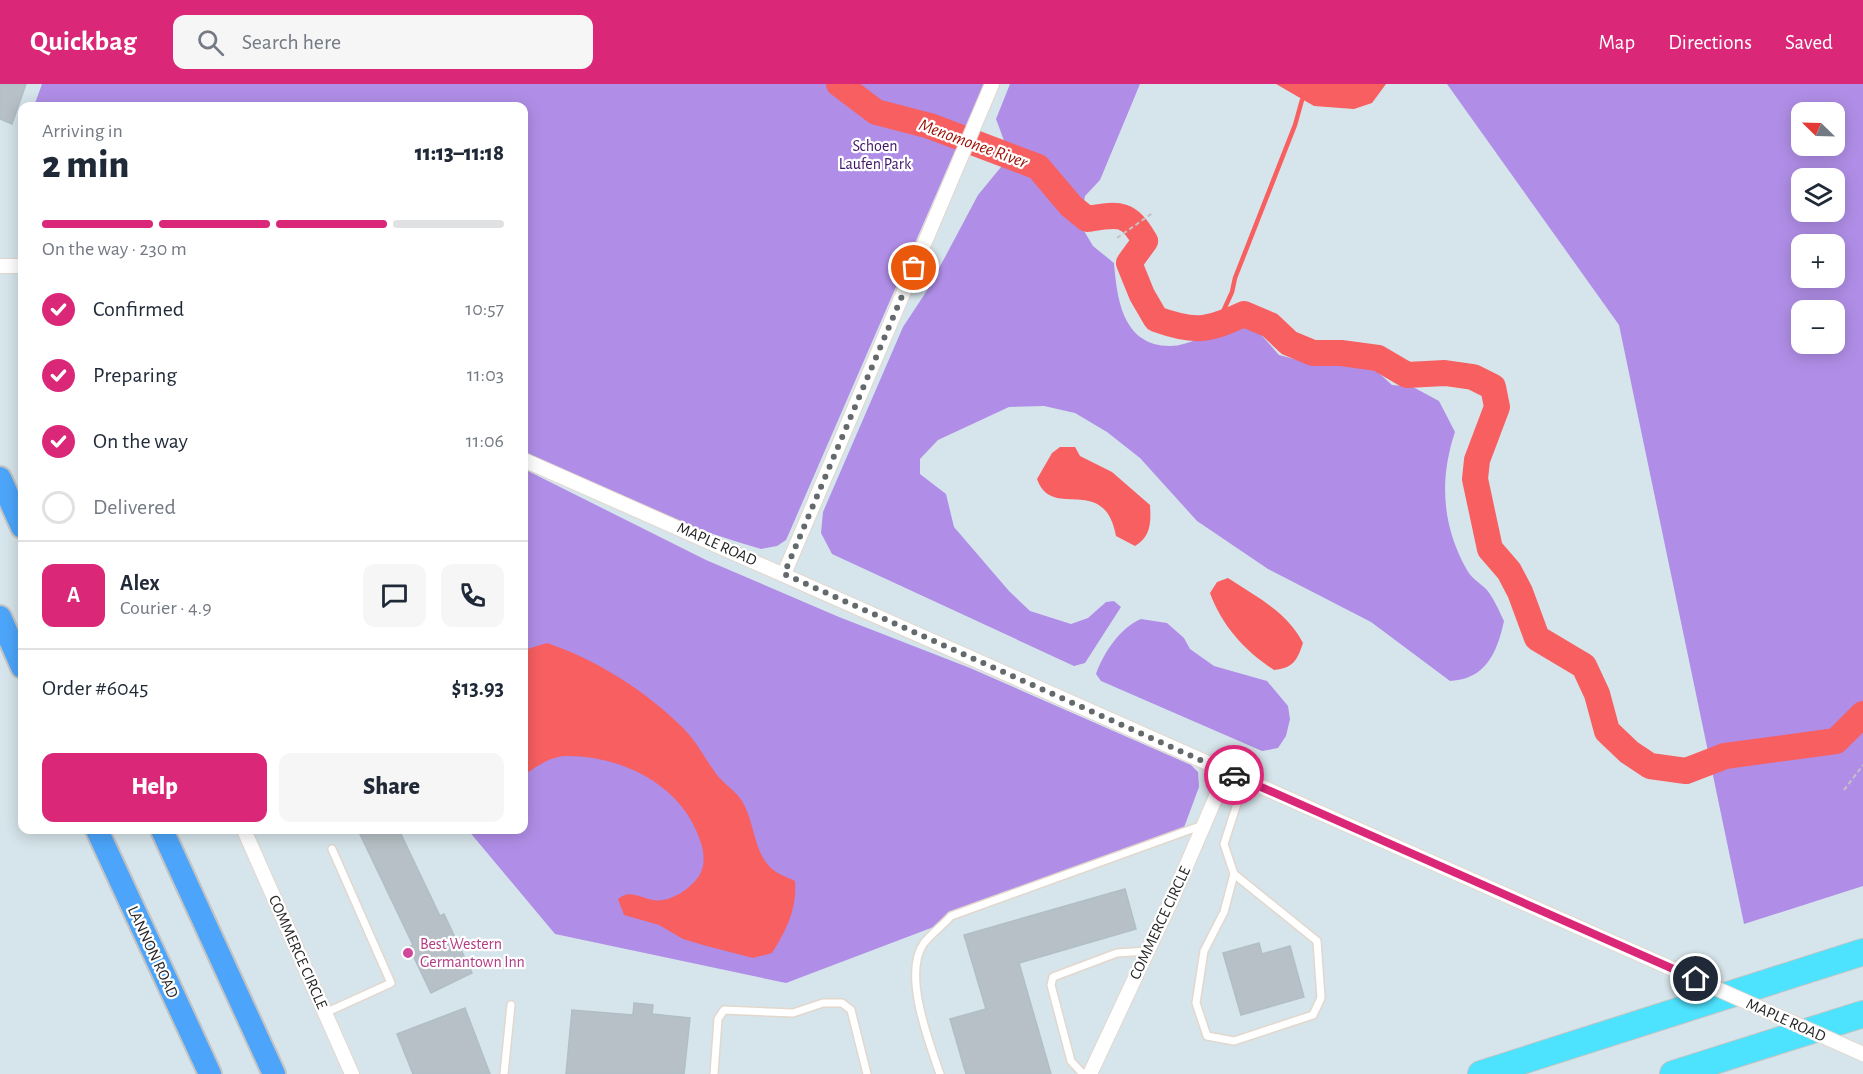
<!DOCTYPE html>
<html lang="en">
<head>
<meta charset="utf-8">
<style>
	:root { --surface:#fff; --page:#f6f6f7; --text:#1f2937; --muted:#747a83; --line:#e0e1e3; --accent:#db2777 }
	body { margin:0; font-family:"Alegreya Sans",sans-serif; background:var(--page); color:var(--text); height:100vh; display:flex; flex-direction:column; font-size:22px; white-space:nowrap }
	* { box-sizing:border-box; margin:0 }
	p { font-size:20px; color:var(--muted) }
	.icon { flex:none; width:33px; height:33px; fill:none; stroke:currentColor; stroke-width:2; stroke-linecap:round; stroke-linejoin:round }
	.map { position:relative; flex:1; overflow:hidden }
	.details { position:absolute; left:18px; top:18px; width:510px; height:732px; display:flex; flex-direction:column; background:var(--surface); border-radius:12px; box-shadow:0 3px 15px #0003 }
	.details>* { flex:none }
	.needle { width:39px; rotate:293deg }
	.buttons { position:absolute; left:1791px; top:18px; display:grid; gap:12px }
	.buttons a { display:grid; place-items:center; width:54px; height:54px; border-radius:12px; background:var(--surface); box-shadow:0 3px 15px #0003; font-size:30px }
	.pin { position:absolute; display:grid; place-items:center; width:51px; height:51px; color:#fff; margin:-26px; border:3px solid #fff; border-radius:50%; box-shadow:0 2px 6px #0007 }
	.courier { position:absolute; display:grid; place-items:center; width:60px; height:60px; margin:-30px; border:4px solid #db2777; border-radius:50%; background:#fff; color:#222; box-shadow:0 2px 8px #0007 }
	.summary em { font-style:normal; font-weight:800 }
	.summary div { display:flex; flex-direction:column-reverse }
	.summary { display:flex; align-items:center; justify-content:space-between; height:102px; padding:0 24px }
	h1 { font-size:39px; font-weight:800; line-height:45px }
	.bar { display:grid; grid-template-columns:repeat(4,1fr); gap:9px 6px; align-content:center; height:72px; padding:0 24px }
	.bar i { height:8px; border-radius:4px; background:var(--line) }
	.bar .selected { background:var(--accent) }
	.bar p { grid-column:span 4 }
	.line { display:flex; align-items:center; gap:15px; padding:0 24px; border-top:2px solid var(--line) }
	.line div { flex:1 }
	.round { display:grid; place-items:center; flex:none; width:63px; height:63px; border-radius:12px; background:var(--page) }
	ol { padding:0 24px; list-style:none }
	li { display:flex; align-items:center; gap:18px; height:66px }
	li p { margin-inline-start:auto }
	li .icon { padding:6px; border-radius:50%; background:var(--accent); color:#fff; stroke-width:4 }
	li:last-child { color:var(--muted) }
	li i { width:33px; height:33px; border:3px solid var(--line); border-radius:50% }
	.action { display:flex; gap:12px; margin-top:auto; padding:12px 24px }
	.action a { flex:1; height:69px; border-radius:12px; background:var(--accent); color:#fff; font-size:24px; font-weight:800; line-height:69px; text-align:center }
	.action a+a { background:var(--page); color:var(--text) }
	header { display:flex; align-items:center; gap:36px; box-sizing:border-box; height:84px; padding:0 30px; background:var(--accent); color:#fff }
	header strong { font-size:28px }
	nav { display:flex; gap:33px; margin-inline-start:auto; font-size:21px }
	.search { width:420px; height:54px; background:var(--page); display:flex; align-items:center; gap:15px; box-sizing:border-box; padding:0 21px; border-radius:12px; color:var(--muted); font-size:22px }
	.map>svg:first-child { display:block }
</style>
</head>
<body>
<header>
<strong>Quickbag</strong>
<div class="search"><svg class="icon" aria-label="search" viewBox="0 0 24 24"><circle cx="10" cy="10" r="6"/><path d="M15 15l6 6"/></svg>Search here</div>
<nav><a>Map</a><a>Directions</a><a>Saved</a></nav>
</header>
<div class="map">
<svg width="1863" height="990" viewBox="0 0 1863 990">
	<rect width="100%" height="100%" fill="#d6e5eb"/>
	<path fill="#b08ee7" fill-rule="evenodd" d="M42,0H984L790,447L786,456L777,462L761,465L741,459L685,441L524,369V22H34Z
		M1010,0H1140L1100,96L1085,112L1080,140L1093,162L1114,179C1117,215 1123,262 1170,262C1189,262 1209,248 1228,245C1237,243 1247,244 1256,245L1279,271L1305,278L1323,276L1370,281L1392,301L1413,303L1439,317L1455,348C1439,396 1442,442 1467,486C1471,494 1480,499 1486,505C1494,514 1499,527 1504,537C1497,569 1486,595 1450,597L1371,538L1268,485L1197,437L1140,374L1107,348L1075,329L1044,322L1009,323L938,356L920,375V390L946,410L954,443L1009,507L1030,527L1071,540L1088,534L1106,518L1114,517L1121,523L1085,579L1074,582L832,470L821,449L823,428L903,243L928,205L978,111L1001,83L1006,62L996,35Z
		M1447,0H1863V802L1744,840L1619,241ZM1834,28V62H1802V28ZM1834,94V128H1802V94ZM1802,160H1834V194H1802ZM1834,226V260H1802V226Z
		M524,385L706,476L839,533L970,584L1191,681L1198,688L1199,703L1182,749L786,899L555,850L468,746H524Z
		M1141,535L1167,539L1184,554L1190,565L1214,582L1267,597L1288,622L1290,635L1286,652L1278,664L1262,667L1101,597L1096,590C1104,568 1120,544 1141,535Z"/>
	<path fill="#f75f61" d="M1276,0H1386L1372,19L1354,25L1314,22Z
		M1060,363H1075L1080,372L1112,388L1150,421C1151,439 1151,452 1135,462L1116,452C1104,388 1052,438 1037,395L1052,369Z
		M1228,494C1257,513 1287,528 1303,559C1297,577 1293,584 1274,586C1245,567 1222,542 1210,509L1217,498Z
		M547,559C595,575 646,607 682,643C696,656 705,675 717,691C724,700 736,707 742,717C755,738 753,767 771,784C777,790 787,793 795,797C797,825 787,845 772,869L753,874L703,861L683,855L659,841L624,831L618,815C630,805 640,814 653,816C670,819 690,805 699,792C706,781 704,767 700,756C682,701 621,671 565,672C549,673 536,683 524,691V566Z"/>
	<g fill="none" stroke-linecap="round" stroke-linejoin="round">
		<path stroke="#f75f61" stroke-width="4.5" d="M1216,243L1232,208L1235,194L1295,41L1302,16"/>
		<path stroke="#f75f61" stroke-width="26" d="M839,0L876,28L930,42L1038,83L1071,122L1087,135C1119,130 1128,127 1145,157L1129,179L1142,211L1156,235C1195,249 1207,247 1244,230L1270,241L1289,259L1313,269H1341L1378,274L1407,291L1445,289L1473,293L1493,303L1497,323L1477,376L1475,395L1490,465L1509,487L1520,508L1537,554L1584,582L1597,610L1607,647L1629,668L1650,682L1686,687L1725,672L1836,657L1863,630"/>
	</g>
	<path fill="#b7c0c6" stroke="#b0bec6" stroke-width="1.5" d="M0,0H26L12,40L0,35Z
		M358,746H399L440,832L444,830L472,889L431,909L409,863L413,861Z
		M1125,805L1136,845L1019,879L1051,990H966L950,935L986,925L964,851Z
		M1259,859L1262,870L1290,862L1304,913L1241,931L1223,869Z
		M634,919L653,921L652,930L690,934L684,990H566L572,926L633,931Z
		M465,924L490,990H413L397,950Z"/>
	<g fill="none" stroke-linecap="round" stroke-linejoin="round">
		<g stroke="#e2d7cc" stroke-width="10">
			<path id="service" d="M1234,790L1224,828L1204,867L1196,919L1207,952L1234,957L1313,931L1321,914L1317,857L1234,790L1224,760L1245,695
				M325,929L391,899L332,765
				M504,990L511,921
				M714,990L718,935L724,926L793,929L823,919H842L851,926L867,990
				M940,990C929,958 902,889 924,859C932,849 943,841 951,832L1203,741
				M1083,990L1071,977L1051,901L1053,893L1117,869L1148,867"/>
		</g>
		<g stroke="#e2d7cc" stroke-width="16">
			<path id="minor" d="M0,182H22
				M524,376L1675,886
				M784,490L992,0
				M244,746L352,990
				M1090,990L1172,815L1227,687"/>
		</g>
		<g stroke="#c3c3c3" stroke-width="26">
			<path id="primary" d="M0,394L22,443
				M0,533L22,583
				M97,746L210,990
				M162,746L274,990"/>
		</g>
		<g stroke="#c3c3c3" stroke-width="28">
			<path id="motorway" d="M1481,990L1863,868
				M1673,990L1863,930"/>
		</g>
		<path stroke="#c3c3c3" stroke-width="2" stroke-dasharray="4.5 3" stroke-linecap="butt" d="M1117,154L1154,128
			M1844,706L1863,681"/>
		<use href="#service" stroke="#fff" stroke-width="7"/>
		<use href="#minor" stroke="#fff" stroke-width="14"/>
		<use href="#primary" stroke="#4ca5fa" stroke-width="22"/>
		<use href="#motorway" stroke="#4de3ff" stroke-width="26"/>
		<g stroke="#e2d7cc" stroke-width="16" stroke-linecap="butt">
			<path id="minor-bridge" d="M1675,886L1863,970"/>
		</g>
		<use href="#minor-bridge" stroke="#fff" stroke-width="14"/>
	</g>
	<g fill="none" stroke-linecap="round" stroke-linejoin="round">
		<path stroke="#646a6c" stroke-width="6" stroke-dasharray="0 10.8" d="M914,184L784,490L1234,691"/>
		<path stroke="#db2777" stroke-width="8" d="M1234,691L1696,895"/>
	</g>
	<circle fill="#d1479c" stroke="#fff" stroke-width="2" cx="408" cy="869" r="6"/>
	<g text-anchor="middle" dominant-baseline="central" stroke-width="4.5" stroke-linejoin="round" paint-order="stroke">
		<g font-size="16" fill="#3f1467" stroke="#fff">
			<text x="875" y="62">Schoen<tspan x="875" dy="18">Laufen Park</tspan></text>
		</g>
		<g font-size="16" fill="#272727" stroke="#fff">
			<text transform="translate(717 460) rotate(24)">MAPLE ROAD</text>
			<text transform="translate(1160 839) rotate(-65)">COMMERCE CIRCLE</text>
			<text transform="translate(153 868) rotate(65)">LANNON ROAD</text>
			<text transform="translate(298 868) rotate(66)">COMMERCE CIRCLE</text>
			<text transform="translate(1786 936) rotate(24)">MAPLE ROAD</text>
		</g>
		<g font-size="16" fill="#b23c85" stroke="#fff" text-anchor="start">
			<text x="420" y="860">Best Western<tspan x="420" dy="18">Germantown Inn</tspan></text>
		</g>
		<g font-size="18" font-style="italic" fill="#9e0e04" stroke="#fff">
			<text transform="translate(973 60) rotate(20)">Menomonee River</text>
		</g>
	</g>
</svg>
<div class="buttons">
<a><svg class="needle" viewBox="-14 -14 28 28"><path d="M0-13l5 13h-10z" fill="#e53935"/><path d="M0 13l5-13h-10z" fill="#747a83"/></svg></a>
<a><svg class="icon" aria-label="layers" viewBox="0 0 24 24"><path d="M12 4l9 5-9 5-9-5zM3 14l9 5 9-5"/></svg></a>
<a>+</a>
<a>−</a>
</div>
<div class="pin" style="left:914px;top:184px;background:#ea580c"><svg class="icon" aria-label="bag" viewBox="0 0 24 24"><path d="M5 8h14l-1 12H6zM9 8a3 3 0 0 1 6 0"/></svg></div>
<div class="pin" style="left:1696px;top:895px;background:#1f2937"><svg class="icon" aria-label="home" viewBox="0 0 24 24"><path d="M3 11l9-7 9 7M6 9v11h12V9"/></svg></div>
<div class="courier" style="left:1234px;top:691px"><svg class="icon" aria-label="car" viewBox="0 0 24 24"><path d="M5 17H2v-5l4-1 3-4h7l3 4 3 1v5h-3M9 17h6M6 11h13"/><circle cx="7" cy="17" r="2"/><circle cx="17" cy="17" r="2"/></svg></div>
<section class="details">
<div class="summary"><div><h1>2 min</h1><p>Arriving in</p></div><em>11:13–11:18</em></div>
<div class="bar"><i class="selected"></i><i class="selected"></i><i class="selected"></i><i></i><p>On the way · 230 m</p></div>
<ol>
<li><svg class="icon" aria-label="check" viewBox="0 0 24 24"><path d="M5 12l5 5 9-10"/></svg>Confirmed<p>10:57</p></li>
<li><svg class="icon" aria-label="check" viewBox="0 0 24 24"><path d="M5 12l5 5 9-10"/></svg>Preparing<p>11:03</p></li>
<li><svg class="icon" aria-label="check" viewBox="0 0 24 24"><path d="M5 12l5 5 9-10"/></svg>On the way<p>11:06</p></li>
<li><i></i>Delivered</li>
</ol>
<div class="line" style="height:108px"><b class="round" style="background:var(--accent);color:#fff">A</b><div><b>Alex</b><p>Courier · 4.9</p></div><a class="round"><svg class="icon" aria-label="chat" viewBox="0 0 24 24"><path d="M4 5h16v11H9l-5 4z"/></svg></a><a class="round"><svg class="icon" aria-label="phone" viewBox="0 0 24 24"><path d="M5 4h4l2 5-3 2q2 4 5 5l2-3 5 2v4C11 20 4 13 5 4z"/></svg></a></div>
<div class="line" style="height:78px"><div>Order #6045</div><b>$13.93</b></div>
<div class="action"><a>Help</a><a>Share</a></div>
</section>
</div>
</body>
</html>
